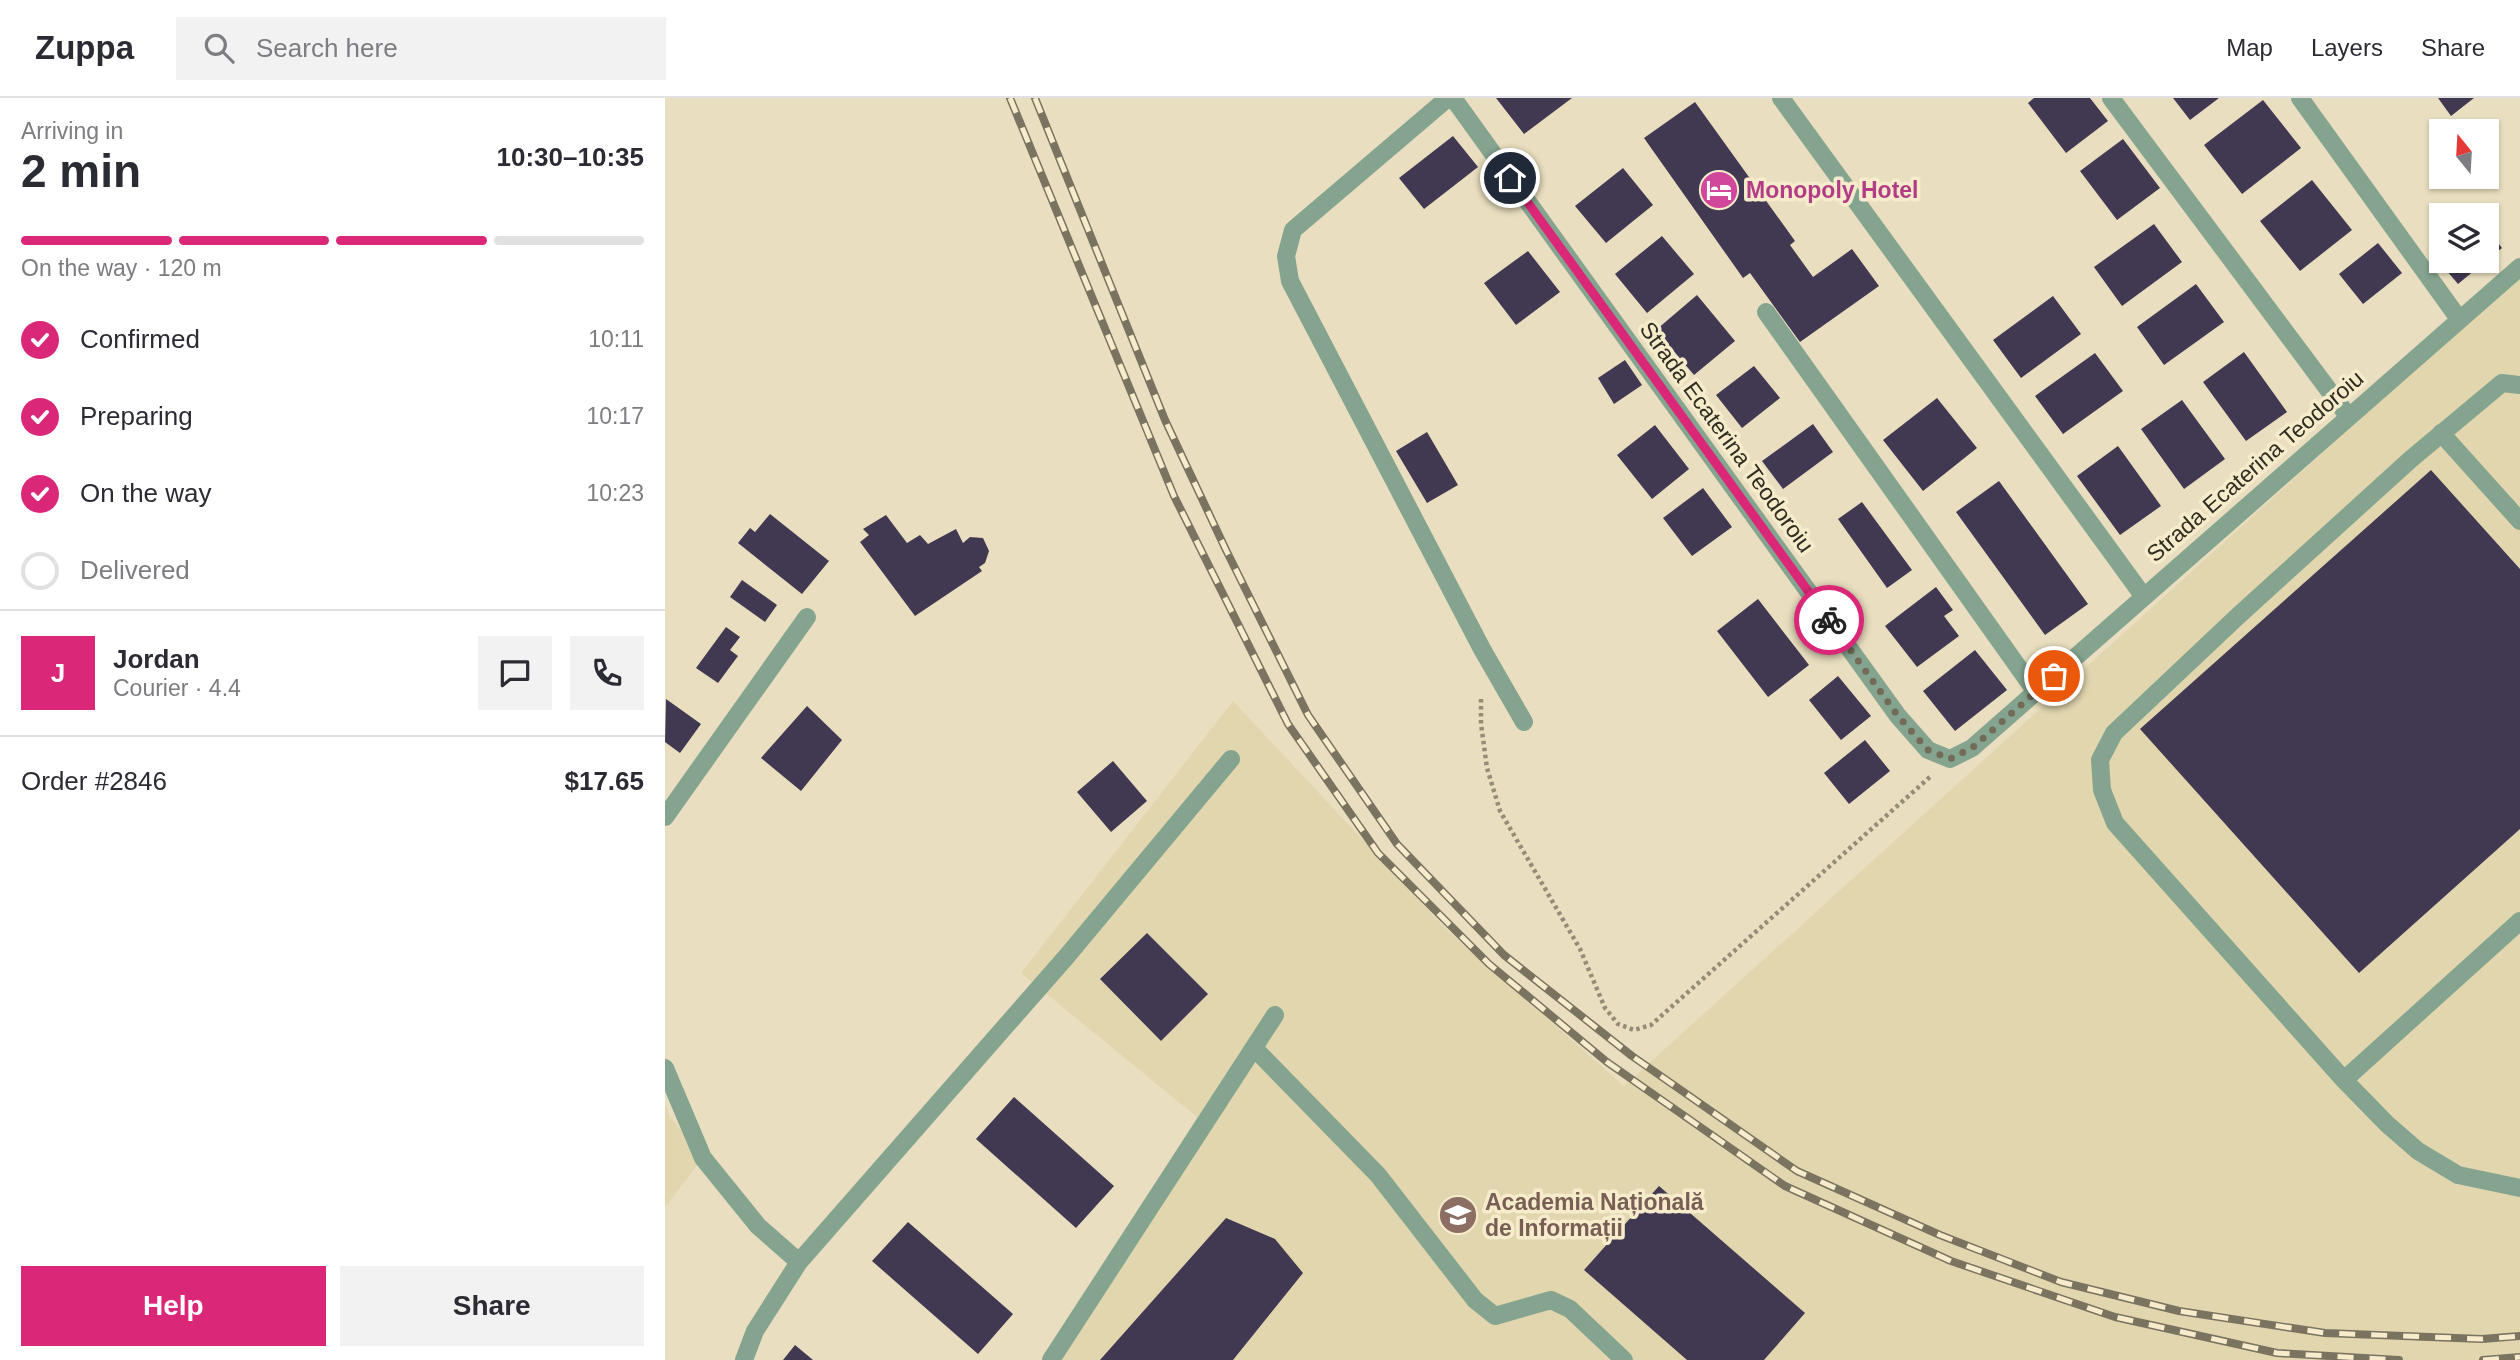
<!DOCTYPE html>
<html lang="en">
<head>
<meta charset="utf-8">
<style>
	:root { --surface:#fff; --page:#f2f2f3; --text:#2b2b33; --muted:#7c7c81; --line:#e1e1e2; --accent:#db2777 }
	body { margin:0; font-family:Arial,sans-serif; background:var(--page); color:var(--text); height:100vh; display:flex; flex-direction:column; font-size:26px; white-space:nowrap }
	* { box-sizing:border-box; margin:0 }
	p { font-size:23px; color:var(--muted) }
	.icon { flex:none; width:38px; height:38px; fill:none; stroke:currentColor; stroke-width:2; stroke-linecap:round; stroke-linejoin:round }
	.map { position:relative; flex:1; overflow:hidden }
	.drawer { display:flex; flex-direction:column; background:var(--surface); width:665px }
	.drawer>* { flex:none }
	.needle { width:46px; rotate:342deg }
	.controls { position:absolute; left:1764px; top:21px; display:grid; gap:14px }
	.controls a { display:grid; place-items:center; width:70px; height:70px; border-radius:0px; background:var(--surface); box-shadow:0 2px 5px #0004; font-size:35px }
	.pin { position:absolute; display:grid; place-items:center; width:60px; height:60px; color:#fff; margin:-30px; border:4px solid #fff; border-radius:50%; box-shadow:0 2px 7px #0007 }
	.courier { position:absolute; display:grid; place-items:center; width:70px; height:70px; margin:-35px; border:5px solid #db2777; border-radius:50%; background:#fff; color:#222; box-shadow:0 2px 9px #0007 }
	.summary em { font-style:normal; font-weight:600 }
	.summary div { display:flex; flex-direction:column-reverse }
	.summary { display:flex; align-items:center; justify-content:space-between; height:119px; padding:0 21px }
	h1 { font-size:46px; font-weight:600; line-height:52px }
	.bar { display:grid; grid-template-columns:repeat(4,1fr); gap:10px 7px; align-content:center; height:84px; padding:0 21px }
	.bar i { height:9px; border-radius:5px; background:var(--line) }
	.bar .current { background:var(--accent) }
	.bar p { grid-column:span 4 }
	.line { display:flex; align-items:center; gap:18px; padding:0 21px; border-top:2px solid var(--line) }
	.line div { flex:1 }
	.round { display:grid; place-items:center; flex:none; width:74px; height:74px; border-radius:0px; background:var(--page) }
	ol { padding:0 21px; list-style:none }
	li { display:flex; align-items:center; gap:21px; height:77px }
	li p { margin-inline-start:auto }
	li .icon { padding:7px; border-radius:50%; background:var(--accent); color:#fff; stroke-width:4 }
	li:last-child { color:var(--muted) }
	li i { width:38px; height:38px; border:4px solid var(--line); border-radius:50% }
	.cta { display:flex; gap:14px; margin-top:auto; padding:14px 21px }
	.cta a { flex:1; height:80px; border-radius:0px; background:var(--accent); color:#fff; font-size:28px; font-weight:600; line-height:80px; text-align:center }
	.cta a+a { background:var(--page); color:var(--text) }
	header { display:flex; align-items:center; gap:42px; box-sizing:border-box; height:98px; padding:0 35px; background:var(--surface); border-bottom:2px solid var(--line) }
	header strong { font-size:33px }
	nav { display:flex; gap:38px; margin-inline-start:auto; font-size:24px }
	.search { width:490px; height:63px; background:var(--page); display:flex; align-items:center; gap:18px; box-sizing:border-box; padding:0 24px; border-radius:0px; color:var(--muted); font-size:26px }
	main { display:flex; flex:1; min-height:0 }
	.map>svg:first-child { display:block }
</style>
</head>
<body>
<header>
<strong>Zuppa</strong>
<div class="search"><svg class="icon" aria-label="search" viewBox="0 0 24 24"><circle cx="10" cy="10" r="6"/><path d="M15 15l6 6"/></svg>Search here</div>
<nav><a>Map</a><a>Layers</a><a>Share</a></nav>
</header>
<main>
<section class="drawer">
<div class="summary"><div><h1>2 min</h1><p>Arriving in</p></div><em>10:30–10:35</em></div>
<div class="bar"><i class="current"></i><i class="current"></i><i class="current"></i><i></i><p>On the way · 120 m</p></div>
<ol>
<li><svg class="icon" aria-label="check" viewBox="0 0 24 24"><path d="M5 12l5 5 9-10"/></svg>Confirmed<p>10:11</p></li>
<li><svg class="icon" aria-label="check" viewBox="0 0 24 24"><path d="M5 12l5 5 9-10"/></svg>Preparing<p>10:17</p></li>
<li><svg class="icon" aria-label="check" viewBox="0 0 24 24"><path d="M5 12l5 5 9-10"/></svg>On the way<p>10:23</p></li>
<li><i></i>Delivered</li>
</ol>
<div class="line" style="height:126px"><b class="round" style="background:var(--accent);color:#fff">J</b><div><b>Jordan</b><p>Courier · 4.4</p></div><a class="round"><svg class="icon" aria-label="chat" viewBox="0 0 24 24"><path d="M4 5h16v11H9l-5 4z"/></svg></a><a class="round"><svg class="icon" aria-label="phone" viewBox="0 0 24 24"><path d="M5 4h4l2 5-3 2q2 4 5 5l2-3 5 2v4C11 20 4 13 5 4z"/></svg></a></div>
<div class="line" style="height:91px"><div>Order #2846</div><b>$17.65</b></div>
<div class="cta"><a>Help</a><a>Share</a></div>
</section>
<div class="map">
<svg width="1855" height="1262" viewBox="0 0 1855 1262">
	<rect width="100%" height="100%" fill="#e9debf"/>
	<path fill="#e2d6af" d="M1855,176V1262H383L532,1019L356,875L568,603L782,832L959,988Z
		M0,1004L4,1017L38,1060L0,1109Z"/>
	<path fill="#413952" d="M831,0H907L859,36Z
		M1369,0H1425L1443,23L1401,55L1363,5Z
		M1508,0H1554L1525,22Z
		M1773,0H1809L1786,18Z
		M1598,2L1636,50L1577,96L1539,47Z
		M1030,4L1130,143L1125,147L1148,179L1187,151L1214,188L1135,244L1085,175L1078,180L979,40Z
		M788,38L813,69L759,111L734,80Z
		M1458,41L1495,90L1452,122L1415,73Z
		M958,70L988,107L941,145L910,108Z
		M1647,82L1687,132L1635,173L1595,123Z
		M1489,126L1517,164L1457,208L1429,169Z
		M1822,131L1837,150L1822,162Z
		M997,138L1029,176L982,215L950,176Z
		M1776,144V163H1821L1793,186L1765,153Z
		M1713,145L1737,175L1698,206L1674,176Z
		M863,153L895,194L851,227L819,185Z
		M1531,186L1559,224L1499,267L1472,229Z
		M1032,197L1070,243L1029,277L991,232Z
		M1388,198L1416,236L1356,280L1328,242Z
		M1579,254L1622,314L1581,343L1538,284Z
		M1430,255L1458,293L1398,336L1370,298Z
		M960,262L977,287L949,306L933,280Z
		M1089,268L1115,300L1077,330L1051,297Z
		M1272,300L1312,350L1258,393L1218,342Z
		M1517,302L1560,361L1519,391L1476,331Z
		M1148,326L1168,354L1118,391L1097,363Z
		M990,327L1024,371L987,401L952,357Z
		M762,334L793,387L762,405L731,353Z
		M1453,348L1496,408L1455,437L1412,378Z
		M1766,372L1855,471V731L1694,875L1475,631Z
		M1334,383L1423,506L1380,537L1291,414Z
		M1038,390L1067,429L1027,458L998,420Z
		M1197,404L1247,472L1222,490L1173,421Z
		M105,416L164,463L137,496L73,445L85,430L90,434Z
		M221,417L242,445L255,437L263,446L291,431L298,445L305,439L318,440L324,453L320,465L314,469L317,473L250,518L195,444L204,437L198,431Z
		M77,482L112,507L100,524L65,499Z
		M1271,489L1288,512L1279,518L1294,538L1252,569L1220,528Z
		M1093,501L1144,567L1103,599L1052,533Z
		M61,529L75,539L65,552L73,558L53,585L31,570Z
		M1310,552L1342,592L1290,633L1258,593Z
		M1173,578L1206,618L1176,642L1144,602Z
		M1,601L36,626L15,655L0,644Z
		M142,608L177,642L136,693L96,660Z
		M1200,642L1225,673L1184,706L1159,675Z
		M448,663L482,703L446,734L412,694Z
		M482,835L543,896L496,943L435,881Z
		M349,999L449,1088L411,1130L311,1041Z
		M994,1088L1140,1215L1099,1262H1022L919,1172Z
		M561,1120L610,1141L638,1175L568,1262H435Z
		M243,1124L348,1216L313,1256L207,1163Z
		M130,1247L148,1262H118Z"/>
	<g fill="none" stroke-linecap="round" stroke-linejoin="round">
		<path stroke="#948c76" stroke-width="4.5" stroke-dasharray="3.5 3.5" stroke-linecap="butt" d="M816,601V626L822,670L835,713L915,851L940,910L953,926L969,932L986,927L1266,678"/>
		<path stroke="#84a48f" stroke-width="18" d="M783,0L628,132L621,158L625,183L817,551L859,624
			M788,0L1233,618L1263,652L1285,661L1307,650L1855,169
			M1116,0L1479,499
			M1446,0L1683,318
			M1635,0L1794,221
			M1101,214L1371,594
			M1855,287L1837,285L1746,361L1573,518L1449,635L1435,662L1437,692L1450,725L1679,982L1722,1026L1753,1053L1793,1077L1855,1090
			M1776,335L1855,423
			M0,719L142,519
			M589,950L713,1077L810,1202L830,1218L886,1202L905,1211L959,1262
			M0,970L38,1060L93,1128L134,1164
			M1679,982L1855,823
			M79,1262L90,1233L134,1164L402,858L566,661
			M386,1262L610,917"/>
		<g stroke="#7a7360" stroke-width="8">
			<path id="rail" d="M345,0L509,398L623,626L713,755L824,866L942,964L1120,1088L1286,1163L1450,1219L1612,1255L1734,1262
				M370,0L500,322L561,452L643,617L732,746L839,857L967,958L1132,1073L1275,1137L1396,1184L1514,1213L1660,1235L1817,1241L1855,1238
				M1818,1262L1855,1259"/>
		</g>
		<use href="#rail" stroke="#f6eccc" stroke-width="5" stroke-dasharray="16" stroke-linecap="butt"/>
	</g>
	<g fill="none" stroke-linecap="round" stroke-linejoin="round">
		<path stroke="#716b58" stroke-width="7" stroke-dasharray="0 12.6" d="M1164,522L1233,618L1263,652L1285,661L1307,650L1389,578"/>
		<path stroke="#db2777" stroke-width="9" d="M845,80L1164,522"/>
	</g>
	<defs>
		<g id="hotel-disc" transform="scale(2.0125)"><circle r="9.5" fill="#d1479c" stroke="#f6eccc"/><path d="M-6-4.5h1.5V1H6V5H4.5V3h-9V5H-6ZM-4 0a1.8 1.8 0 1 1 3.6 0ZM.5 0V-2.5h3Q6-2.5 6 0Z" fill="#fff"/></g>
		<g id="university-disc" transform="scale(2.0125)"><circle r="9.5" fill="#8d6e63" stroke="#f6eccc"/><path d="M0-5L7-2L0 1L-7-2ZM-4 1L0 2.5L4 1V4Q0 6-4 4Z" fill="#fff"/></g>
	</defs>
	<g fill-rule="evenodd">
		<use href="#hotel-disc" x="1054" y="92"/>
		<use href="#university-disc" x="793" y="1117"/>
	</g>
	<g text-anchor="middle" dominant-baseline="central" stroke-width="7" stroke-linejoin="round" paint-order="stroke">
		<g font-size="23" font-weight="bold" fill="#b23c85" stroke="#f6eccc" text-anchor="start">
			<text x="1081" y="92">Monopoly Hotel</text>
		</g>
		<g font-size="23" fill="#312d21" stroke="#f6eccc">
			<text transform="translate(1062 339) rotate(54)">Strada Ecaterina Teodoroiu</text>
			<text transform="translate(1590 368) rotate(-41)">Strada Ecaterina Teodoroiu</text>
		</g>
		<g font-size="23" font-weight="bold" fill="#785e54" stroke="#f6eccc" text-anchor="start">
			<text x="820" y="1104">Academia Națională<tspan x="820" dy="26">de Informații</tspan></text>
		</g>
	</g>
</svg>
<div class="controls">
<a><svg class="needle" viewBox="-14 -14 28 28"><path d="M0-13l5 13h-10z" fill="#e53935"/><path d="M0 13l5-13h-10z" fill="#7c7c81"/></svg></a>
<a><svg class="icon" aria-label="layers" viewBox="0 0 24 24"><path d="M12 4l9 5-9 5-9-5zM3 14l9 5 9-5"/></svg></a>
</div>
<div class="pin" style="left:1389px;top:578px;background:#ea580c"><svg class="icon" aria-label="bag" viewBox="0 0 24 24"><path d="M5 8h14l-1 12H6zM9 8a3 3 0 0 1 6 0"/></svg></div>
<div class="pin" style="left:845px;top:80px;background:#1f2937"><svg class="icon" aria-label="home" viewBox="0 0 24 24"><path d="M3 11l9-7 9 7M6 9v11h12V9"/></svg></div>
<div class="courier" style="left:1164px;top:522px"><svg class="icon" aria-label="bike" viewBox="0 0 24 24"><circle cx="6" cy="16" r="4"/><circle cx="18" cy="16" r="4"/><path d="M6 16l4-8h5l3 8M10 8l3 8H6M13 5h3"/></svg></div>
</div>
</main>
</body>
</html>
